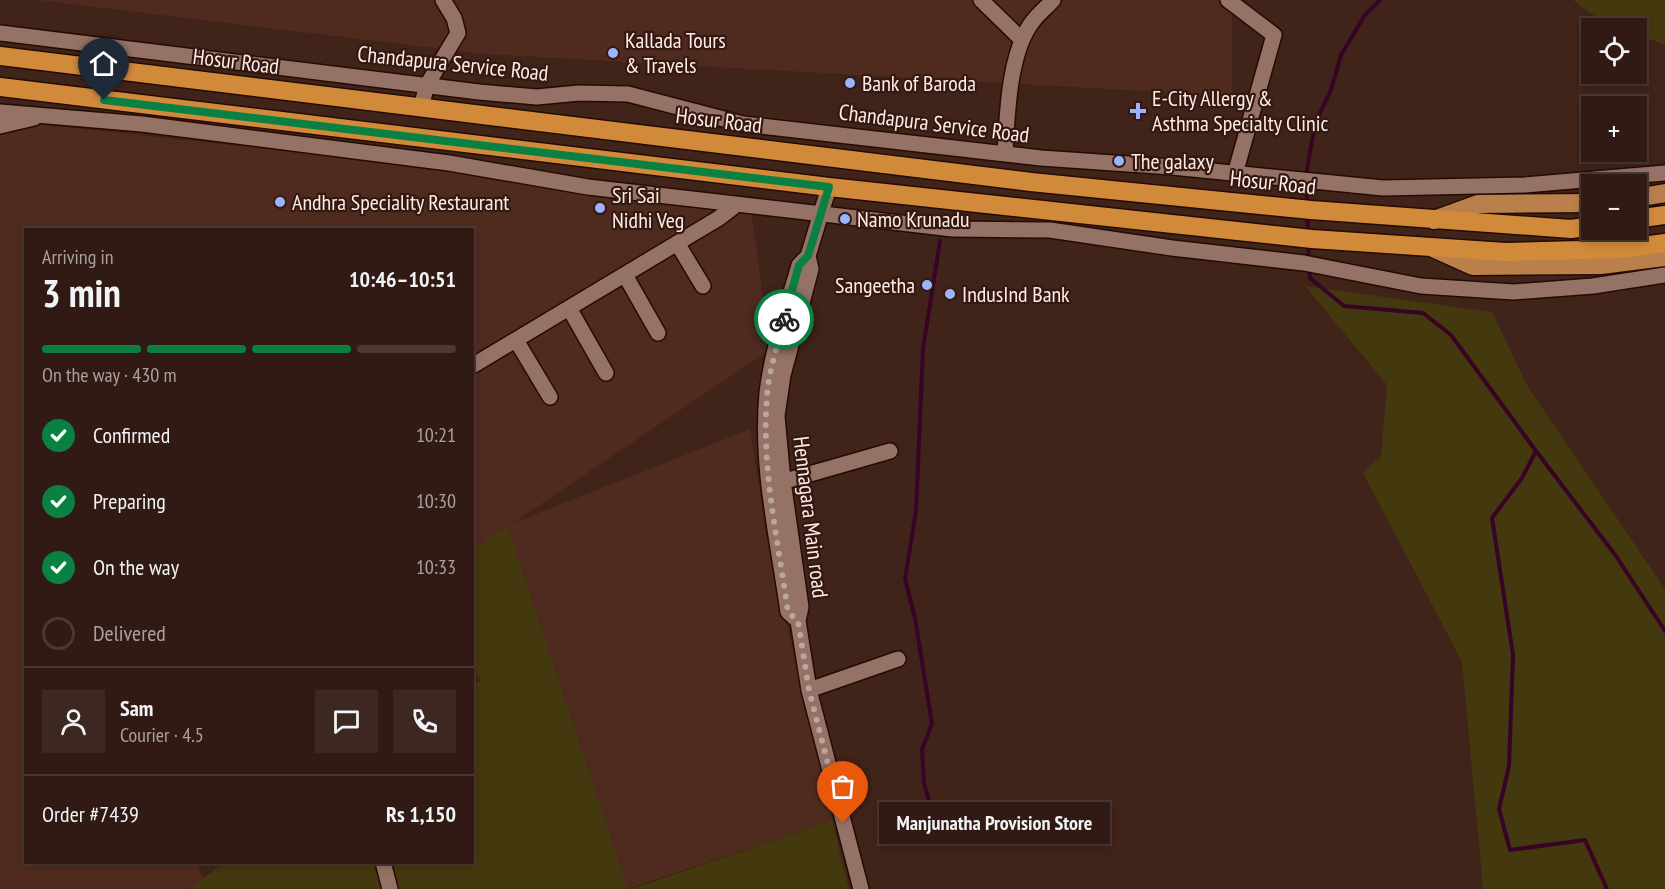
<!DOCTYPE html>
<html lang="en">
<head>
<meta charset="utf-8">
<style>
	:root { --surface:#301a13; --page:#3c2721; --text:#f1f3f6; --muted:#a8a1a0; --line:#4b3833; --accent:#0b8043 }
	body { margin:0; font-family:"PT Sans Narrow",sans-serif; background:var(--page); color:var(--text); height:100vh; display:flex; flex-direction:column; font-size:22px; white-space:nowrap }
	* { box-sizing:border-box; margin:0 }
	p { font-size:20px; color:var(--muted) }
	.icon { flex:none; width:33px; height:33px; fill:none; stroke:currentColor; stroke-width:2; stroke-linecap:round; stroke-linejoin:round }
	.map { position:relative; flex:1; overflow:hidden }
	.drawer { position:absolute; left:24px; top:228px; width:450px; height:636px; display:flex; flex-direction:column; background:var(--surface); border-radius:0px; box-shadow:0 3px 9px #0003,0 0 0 2px var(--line) }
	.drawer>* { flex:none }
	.tools { position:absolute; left:1581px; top:18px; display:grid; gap:12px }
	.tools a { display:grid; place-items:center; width:66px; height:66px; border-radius:0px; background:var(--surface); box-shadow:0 3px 9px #0003,0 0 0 2px var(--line); font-size:30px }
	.pin { position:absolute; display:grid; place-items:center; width:51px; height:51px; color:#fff; margin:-62px -26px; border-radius:50% 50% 50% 0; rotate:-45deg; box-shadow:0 0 6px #0007 }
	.pin .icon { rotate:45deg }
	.courier { position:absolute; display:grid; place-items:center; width:60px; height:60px; margin:-30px; border:4px solid #0b8043; border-radius:50%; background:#fff; color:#222; box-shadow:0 2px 8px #0007 }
	.bubble { position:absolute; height:42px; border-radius:0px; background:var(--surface); box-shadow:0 3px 9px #0003,0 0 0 2px var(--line); font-size:20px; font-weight:700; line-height:42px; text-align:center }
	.overview em { font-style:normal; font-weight:700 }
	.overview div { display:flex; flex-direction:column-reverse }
	.overview { display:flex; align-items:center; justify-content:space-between; height:102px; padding:0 18px }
	h1 { font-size:39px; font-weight:700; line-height:45px }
	.bar { display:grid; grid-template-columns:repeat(4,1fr); gap:9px 6px; align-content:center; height:72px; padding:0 18px }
	.bar i { height:8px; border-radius:4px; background:var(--line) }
	.bar .selected { background:var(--accent) }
	.bar p { grid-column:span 4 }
	.line { display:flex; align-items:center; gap:15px; padding:0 18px; border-top:2px solid var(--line) }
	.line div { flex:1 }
	.round { display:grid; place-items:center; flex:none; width:63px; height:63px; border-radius:0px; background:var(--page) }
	ol { padding:0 18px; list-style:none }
	li { display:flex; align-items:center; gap:18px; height:66px }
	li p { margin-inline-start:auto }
	li .icon { padding:6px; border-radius:50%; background:var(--accent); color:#fff; stroke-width:4 }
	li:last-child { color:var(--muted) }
	li i { width:33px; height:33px; border:3px solid var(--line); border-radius:50% }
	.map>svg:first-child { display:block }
</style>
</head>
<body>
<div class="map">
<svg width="1665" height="889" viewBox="0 0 1665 889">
	<rect width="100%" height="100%" fill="#402319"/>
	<path fill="#4f2b1f" d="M37,0H1232V96L484,54Z
		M0,120L750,201L770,350L511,524L750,429L767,539L832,820L628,889L508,526L473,549L472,230H26V862L197,863L203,879L190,889H0Z"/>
	<path fill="#44380e" d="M1573,0H1665V45L1637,34L1636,28C1611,28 1592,15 1573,0Z
		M1305,286L1492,312L1528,387L1665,589V889H1483L1462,662L1363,473L1381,456L1387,385Z
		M508,526L628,889H190L223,863L472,862V686L480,681L473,667V549Z
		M832,820L849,889H632Z"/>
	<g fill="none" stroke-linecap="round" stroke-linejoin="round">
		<path stroke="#380325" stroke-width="4" d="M1306,175L1315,124L1331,90L1341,55L1365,15L1380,0
			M1306,183L1307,205
			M1307,216L1308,232
			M1308,243L1309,259
			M1309,267L1310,278L1344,306L1423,313L1451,335L1536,451L1522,478L1492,518L1513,655L1509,766L1499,809L1510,850L1585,840L1607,889
			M1536,451L1616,556L1665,631
			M938,833L924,783L922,749L932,724L915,618L905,579L916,511L923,349L940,241"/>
		<g stroke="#250b04" stroke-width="18">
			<path id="minor" d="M981,0L1022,40
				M1228,0L1274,35L1235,174
				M0,33L479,92L537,97L579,93L628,94L743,124L1041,158L1172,167L1383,188L1525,185L1665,173
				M421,107L427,85L458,33L454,18L443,0
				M0,112L142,124L449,163L588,187L953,229L1050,230L1172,248L1304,263L1421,286L1514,292L1593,286L1665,275
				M0,126L34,118
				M1005,153C1007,115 1009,51 1033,21C1039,13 1047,7 1053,0
				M829,187L808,256L811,269L783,375L777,416L783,481L801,607L798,621L809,690L861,889
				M677,243L703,286
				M625,275L658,333
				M569,308L606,373
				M516,340L550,397
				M472,366L719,218L736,205
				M775,484L890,451
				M798,621L788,612C778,540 760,466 767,393C772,350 787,307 799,265L808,256
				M809,690L898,659
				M383,862L390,889"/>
		</g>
		<g stroke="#250b04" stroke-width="21">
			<path id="major" d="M1636,198L1665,193
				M1434,220L1478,204L1592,203
				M1433,248L1473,266L1601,265L1665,257"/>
		</g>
		<g stroke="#250b04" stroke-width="21">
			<path id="highway" d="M0,56L1031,182L1311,210L1571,229L1592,226
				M0,87L829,187L1312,239L1505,252L1620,249L1665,243
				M1636,219L1665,215"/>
		</g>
		<use href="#minor" stroke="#957266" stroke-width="15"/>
		<use href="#major" stroke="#b9804c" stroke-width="18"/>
		<use href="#highway" stroke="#d18a3a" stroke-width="18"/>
	</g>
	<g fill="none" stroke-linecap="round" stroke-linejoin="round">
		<path stroke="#baa69f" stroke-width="6" stroke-dasharray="0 10.8" d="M784,319C778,344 769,370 767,396C761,468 778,540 788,612L798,621L809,690L843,823"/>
		<path stroke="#0b8043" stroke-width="8" d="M104,100L829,187L808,256L799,265L784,319"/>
	</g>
	<g fill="#9ab5fd" stroke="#351910" stroke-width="2">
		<circle cx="613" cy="53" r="6"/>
		<circle cx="850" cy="83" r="6"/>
		<path d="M1135 102h6v6h6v6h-6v6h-6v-6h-6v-6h6z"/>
		<circle cx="1119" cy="161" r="6"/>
		<circle cx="280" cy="202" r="6"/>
		<circle cx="600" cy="208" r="6"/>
		<circle cx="845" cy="219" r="6"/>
		<circle cx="927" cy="285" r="6"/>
		<circle cx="950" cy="294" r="6"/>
	</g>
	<g text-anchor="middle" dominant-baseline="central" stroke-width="4.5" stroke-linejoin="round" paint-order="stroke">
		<g font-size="22" fill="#fcece7" stroke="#351910" text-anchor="start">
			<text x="625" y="40">Kallada Tours<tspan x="625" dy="25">&amp; Travels</tspan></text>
			<text x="862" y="83">Bank of Baroda</text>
			<text x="1152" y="98">E-City Allergy &amp;<tspan x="1152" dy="25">Asthma Specialty Clinic</tspan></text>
			<text x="1131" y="161">The galaxy</text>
			<text x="612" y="195">Sri Sai<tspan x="612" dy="25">Nidhi Veg</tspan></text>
			<text x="292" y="202">Andhra Speciality Restaurant</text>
			<text x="857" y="219">Namo Krunadu</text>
			<text x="915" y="285" text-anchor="end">Sangeetha</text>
			<text x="962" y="294">IndusInd Bank</text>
		</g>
		<g font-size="22" fill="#fcece7" stroke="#351910">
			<text transform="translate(236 61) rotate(7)">Hosur Road</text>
			<text transform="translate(453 63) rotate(6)">Chandapura Service Road</text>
			<text transform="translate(719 120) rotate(7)">Hosur Road</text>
			<text transform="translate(934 123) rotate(7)">Chandapura Service Road</text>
			<text transform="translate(1273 182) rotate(6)">Hosur Road</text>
			<text transform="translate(811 517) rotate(83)">Hennagara Main road</text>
		</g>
	</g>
</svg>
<div class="tools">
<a><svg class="icon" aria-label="locate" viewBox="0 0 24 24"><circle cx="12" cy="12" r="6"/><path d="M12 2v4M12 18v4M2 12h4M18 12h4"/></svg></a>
<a>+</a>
<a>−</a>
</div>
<div class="pin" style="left:843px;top:823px;background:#ea580c"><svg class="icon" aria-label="bag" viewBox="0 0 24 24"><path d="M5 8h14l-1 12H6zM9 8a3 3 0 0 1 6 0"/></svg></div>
<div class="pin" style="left:104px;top:100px;background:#1f2937"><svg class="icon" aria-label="home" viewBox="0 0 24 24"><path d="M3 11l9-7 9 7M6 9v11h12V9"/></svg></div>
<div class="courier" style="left:784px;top:319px"><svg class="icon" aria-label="bike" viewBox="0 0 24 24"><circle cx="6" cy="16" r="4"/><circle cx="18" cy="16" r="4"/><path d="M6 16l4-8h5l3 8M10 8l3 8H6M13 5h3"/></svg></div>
<div class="bubble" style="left:879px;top:802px;width:231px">Manjunatha Provision Store</div>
<section class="drawer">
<div class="overview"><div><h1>3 min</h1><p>Arriving in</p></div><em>10:46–10:51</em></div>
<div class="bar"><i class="selected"></i><i class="selected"></i><i class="selected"></i><i></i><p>On the way · 430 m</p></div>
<ol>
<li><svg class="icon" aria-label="check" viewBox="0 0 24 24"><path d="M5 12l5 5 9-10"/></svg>Confirmed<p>10:21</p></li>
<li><svg class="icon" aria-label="check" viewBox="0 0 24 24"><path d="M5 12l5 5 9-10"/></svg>Preparing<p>10:30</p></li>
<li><svg class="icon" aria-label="check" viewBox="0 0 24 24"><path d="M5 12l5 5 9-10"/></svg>On the way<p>10:33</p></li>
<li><i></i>Delivered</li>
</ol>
<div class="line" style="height:108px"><a class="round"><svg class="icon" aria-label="person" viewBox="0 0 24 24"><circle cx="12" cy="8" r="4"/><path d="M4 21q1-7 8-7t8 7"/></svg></a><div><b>Sam</b><p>Courier · 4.5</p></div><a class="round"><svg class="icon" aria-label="chat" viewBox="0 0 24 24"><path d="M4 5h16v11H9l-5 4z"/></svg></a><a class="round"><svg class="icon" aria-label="phone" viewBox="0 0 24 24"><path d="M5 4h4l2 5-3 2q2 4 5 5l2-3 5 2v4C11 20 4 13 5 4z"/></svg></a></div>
<div class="line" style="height:78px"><div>Order #7439</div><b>Rs 1,150</b></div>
</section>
</div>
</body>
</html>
